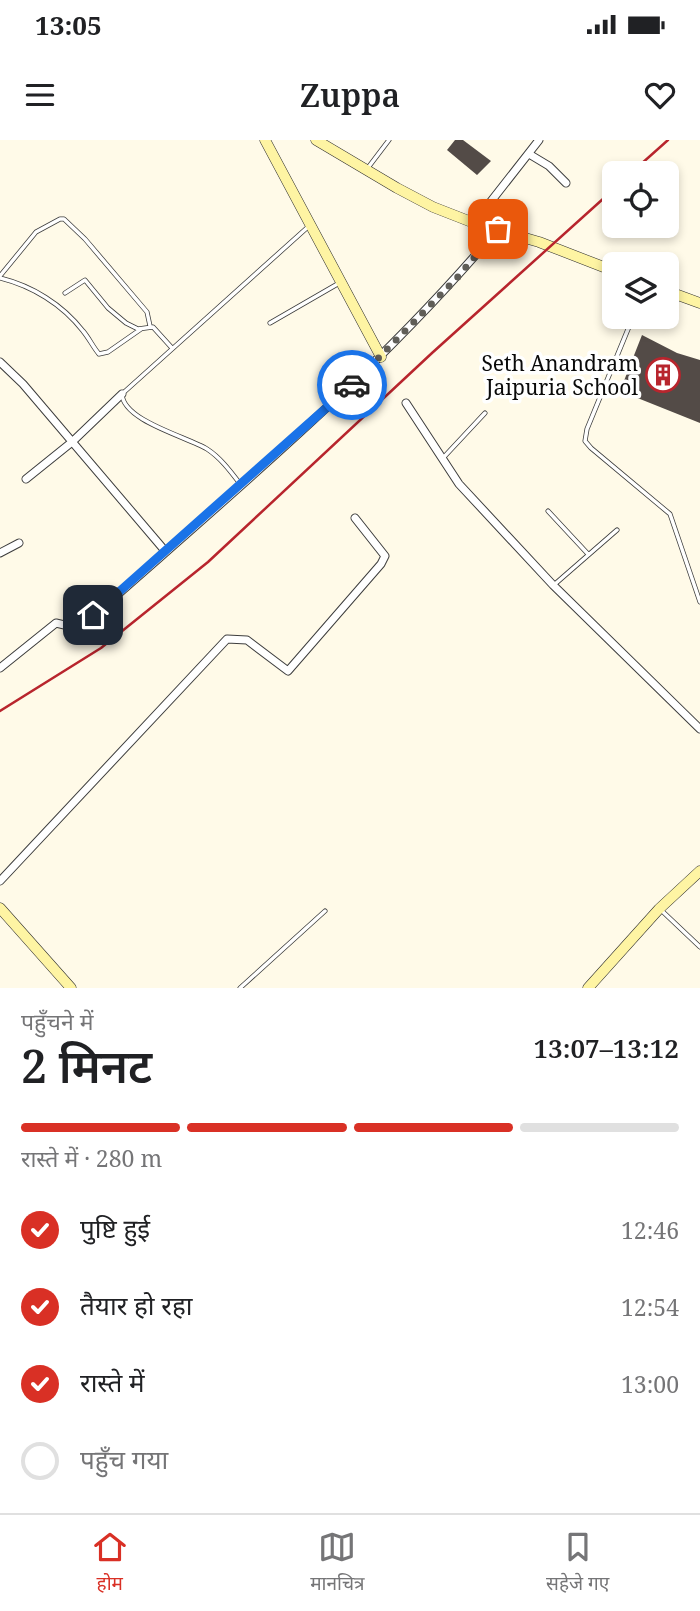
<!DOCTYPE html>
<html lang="hi">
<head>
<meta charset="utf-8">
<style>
	:root { --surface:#fff; --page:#f6f6f6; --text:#202124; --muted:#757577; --line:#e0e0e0; --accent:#d93025 }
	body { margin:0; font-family:"Noto Serif","Noto Sans Devanagari",serif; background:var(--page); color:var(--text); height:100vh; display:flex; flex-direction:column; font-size:26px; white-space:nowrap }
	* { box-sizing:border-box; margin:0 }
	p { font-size:23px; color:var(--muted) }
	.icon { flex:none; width:38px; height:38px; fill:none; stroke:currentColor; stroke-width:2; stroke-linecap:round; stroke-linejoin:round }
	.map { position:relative; height:848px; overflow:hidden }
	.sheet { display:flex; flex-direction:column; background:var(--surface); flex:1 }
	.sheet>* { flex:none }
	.buttons { position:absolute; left:602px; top:21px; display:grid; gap:14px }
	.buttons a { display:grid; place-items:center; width:77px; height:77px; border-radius:10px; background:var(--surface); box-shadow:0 4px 10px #0003; font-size:35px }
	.pin { position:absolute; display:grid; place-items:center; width:60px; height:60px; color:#fff; margin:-30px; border-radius:14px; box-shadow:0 4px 10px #0006 }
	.courier { position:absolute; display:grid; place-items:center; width:70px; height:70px; margin:-35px; border:5px solid #1a73e8; border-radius:50%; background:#fff; color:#222; box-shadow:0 2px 9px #0007 }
	.summary em { font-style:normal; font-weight:600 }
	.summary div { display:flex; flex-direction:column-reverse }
	.summary { display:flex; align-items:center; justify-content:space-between; height:119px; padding:0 21px }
	h1 { font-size:46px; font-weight:600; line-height:52px }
	.bar { display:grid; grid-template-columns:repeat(4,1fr); gap:10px 7px; align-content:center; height:84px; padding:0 21px }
	.bar i { height:9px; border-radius:5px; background:var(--line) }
	.bar .active { background:var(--accent) }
	.bar p { grid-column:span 4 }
	ol { padding:0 21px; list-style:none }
	li { display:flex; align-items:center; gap:21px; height:77px }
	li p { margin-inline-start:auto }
	li .icon { padding:7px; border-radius:50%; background:var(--accent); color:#fff; stroke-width:4 }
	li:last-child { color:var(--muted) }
	li i { width:38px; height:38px; border:4px solid var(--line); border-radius:50% }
	.status { display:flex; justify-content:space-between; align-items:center; height:49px; padding:0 35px; background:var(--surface); direction:ltr }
	.status svg { height:19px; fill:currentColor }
	header { display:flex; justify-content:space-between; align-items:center; height:91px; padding:0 21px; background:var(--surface); font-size:32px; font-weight:600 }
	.tab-bar { display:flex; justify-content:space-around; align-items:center; height:98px; border-top:2px solid var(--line); background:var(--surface); font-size:19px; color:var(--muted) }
	.tab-bar a { display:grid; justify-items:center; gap:4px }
	.tab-bar .active { color:var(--accent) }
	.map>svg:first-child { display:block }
</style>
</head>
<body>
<div class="status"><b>13:05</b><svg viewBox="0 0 49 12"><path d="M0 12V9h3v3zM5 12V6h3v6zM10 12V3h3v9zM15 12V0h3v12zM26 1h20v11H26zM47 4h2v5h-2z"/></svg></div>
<header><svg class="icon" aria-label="menu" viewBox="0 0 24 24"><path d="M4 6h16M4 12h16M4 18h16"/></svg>Zuppa<svg class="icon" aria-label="heart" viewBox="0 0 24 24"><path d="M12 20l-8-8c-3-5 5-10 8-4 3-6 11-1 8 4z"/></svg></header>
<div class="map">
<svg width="700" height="848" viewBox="0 0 700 848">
	<rect width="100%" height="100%" fill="#fffae8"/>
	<path fill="#534b47" d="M455,0H463L491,21L477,35L447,10Z
		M642,195L677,213L700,220V283L620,251Z"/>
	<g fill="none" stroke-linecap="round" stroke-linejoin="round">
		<g stroke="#3d3d3d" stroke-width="5">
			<path id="lane" d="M367,29L389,0
				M0,136L36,92L60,79H64L85,99L147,172L150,186
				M0,138C32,146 62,164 83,191C89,198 93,207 99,214L108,212L141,189
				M65,153L85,140L108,168L126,183L138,189L153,187L172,208
				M633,177L587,289L585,301L591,308L670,374L700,462
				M270,183L341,142
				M443,318L485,273
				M241,345C231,332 221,318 207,309C188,297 123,281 122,254L309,86
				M548,371L588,414
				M555,444L617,390
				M661,770L700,807
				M240,848L325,771"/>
		</g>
		<g stroke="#3d3d3d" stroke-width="9">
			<path id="street" d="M529,14L549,26L566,43
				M474,83L539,0
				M0,222L23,244L166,412
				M406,263L459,344L553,445L700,589
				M26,339L72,302L122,254
				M0,413L19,403
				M0,528L56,483L77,488L109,462C244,343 382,227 498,89
				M0,741L227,499L247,500L288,531L381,424L385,416L355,378"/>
		</g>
		<g stroke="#2c2c2c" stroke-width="11">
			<path id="secondary" d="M265,0L381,217
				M316,0L397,48L433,67L474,83L539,102L614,131
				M667,151L700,163
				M0,768L71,848
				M588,848L659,769L700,731"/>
		</g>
		<use href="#lane" stroke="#fff" stroke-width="3.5"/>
		<use href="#street" stroke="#fff" stroke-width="7"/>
		<use href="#secondary" stroke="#fef4a3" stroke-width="10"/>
		<path stroke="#b8252d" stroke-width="2.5" d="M631,33L668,0
			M0,571L101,508L208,422L432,213L614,49"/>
	</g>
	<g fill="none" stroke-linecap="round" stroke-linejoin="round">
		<path stroke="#605e58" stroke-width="7" stroke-dasharray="0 12.6" d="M352,245L456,139L498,89"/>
		<path stroke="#1a73e8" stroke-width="9" d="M93,475L352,245"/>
	</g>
	<defs>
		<g id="building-ring" transform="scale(1.75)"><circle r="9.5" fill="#fff" stroke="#b8252d" stroke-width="1.5"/><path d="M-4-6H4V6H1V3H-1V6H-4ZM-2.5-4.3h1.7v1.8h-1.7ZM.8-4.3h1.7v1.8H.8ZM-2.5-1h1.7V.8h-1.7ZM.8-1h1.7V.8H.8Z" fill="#b8252d"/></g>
	</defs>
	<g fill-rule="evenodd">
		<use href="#building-ring" x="663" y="235"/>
	</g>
	<g text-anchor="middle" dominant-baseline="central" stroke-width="7" stroke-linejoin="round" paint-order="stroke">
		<g font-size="21" fill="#0a0a0a" stroke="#fff" text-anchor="end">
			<text x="638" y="223">Seth Anandram<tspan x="638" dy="24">Jaipuria School</tspan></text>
		</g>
	</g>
</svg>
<div class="buttons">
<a><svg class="icon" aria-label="locate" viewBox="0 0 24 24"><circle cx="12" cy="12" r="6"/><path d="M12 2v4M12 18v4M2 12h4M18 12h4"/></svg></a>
<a><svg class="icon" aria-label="layers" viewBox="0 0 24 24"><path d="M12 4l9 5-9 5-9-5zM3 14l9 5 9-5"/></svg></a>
</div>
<div class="pin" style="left:498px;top:89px;background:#ea580c"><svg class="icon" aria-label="bag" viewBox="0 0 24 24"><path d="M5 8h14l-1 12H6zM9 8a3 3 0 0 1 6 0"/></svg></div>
<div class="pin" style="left:93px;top:475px;background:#1f2937"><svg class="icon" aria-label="home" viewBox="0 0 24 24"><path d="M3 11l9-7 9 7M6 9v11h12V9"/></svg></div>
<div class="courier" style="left:352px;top:245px"><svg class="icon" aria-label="car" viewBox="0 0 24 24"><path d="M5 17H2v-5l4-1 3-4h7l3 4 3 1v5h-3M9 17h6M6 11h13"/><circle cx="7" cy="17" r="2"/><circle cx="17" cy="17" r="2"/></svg></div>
</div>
<section class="sheet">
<div class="summary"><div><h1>2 मिनट</h1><p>पहुँचने में</p></div><em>13:07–13:12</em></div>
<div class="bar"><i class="active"></i><i class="active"></i><i class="active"></i><i></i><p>रास्ते में · 280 m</p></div>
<ol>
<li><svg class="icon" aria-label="check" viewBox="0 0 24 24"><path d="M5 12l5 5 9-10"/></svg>पुष्टि हुई<p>12:46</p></li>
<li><svg class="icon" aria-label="check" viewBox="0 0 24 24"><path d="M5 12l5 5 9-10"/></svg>तैयार हो रहा<p>12:54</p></li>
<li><svg class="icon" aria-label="check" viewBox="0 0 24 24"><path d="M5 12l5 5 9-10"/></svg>रास्ते में<p>13:00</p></li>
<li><i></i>पहुँच गया</li>
</ol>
</section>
<nav class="tab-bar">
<a class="active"><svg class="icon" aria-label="home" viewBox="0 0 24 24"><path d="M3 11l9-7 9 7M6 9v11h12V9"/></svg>होम</a>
<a><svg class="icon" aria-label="map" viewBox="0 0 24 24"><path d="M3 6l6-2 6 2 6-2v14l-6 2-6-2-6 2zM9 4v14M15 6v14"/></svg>मानचित्र</a>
<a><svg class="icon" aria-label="saved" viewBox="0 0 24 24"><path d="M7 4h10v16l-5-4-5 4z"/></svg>सहेजे गए</a>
</nav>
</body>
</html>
